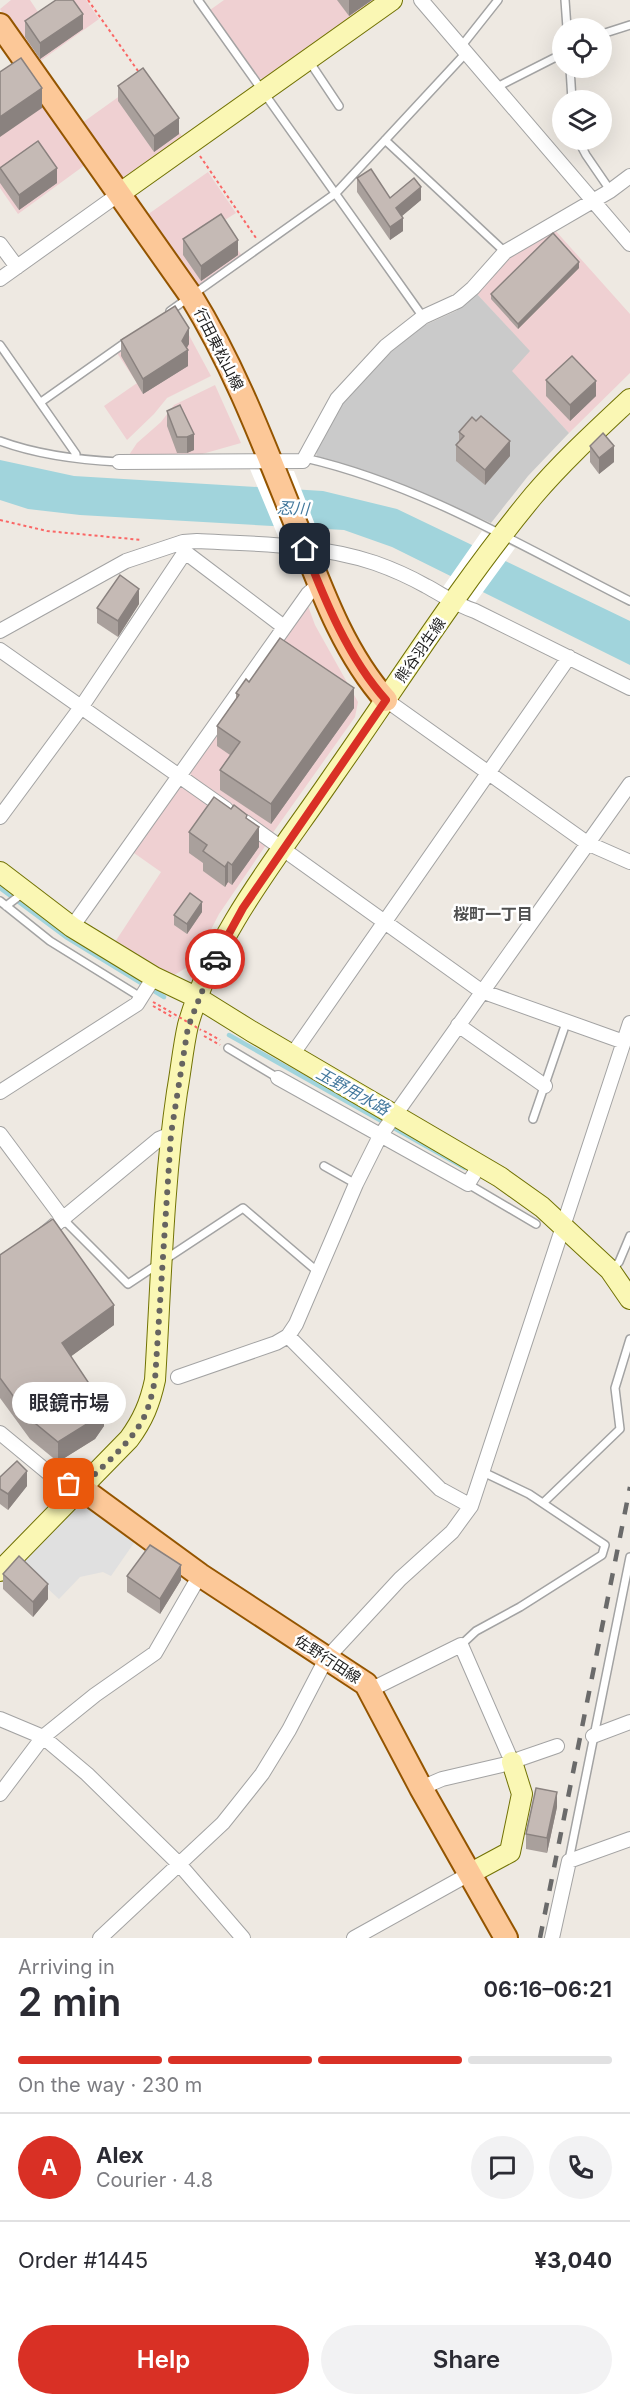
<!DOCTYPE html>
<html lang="en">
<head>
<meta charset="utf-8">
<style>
	:root { --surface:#fff; --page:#f2f2f3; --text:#2b2b33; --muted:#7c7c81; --line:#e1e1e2; --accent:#d93025 }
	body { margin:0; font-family:Inter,"Noto Sans JP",sans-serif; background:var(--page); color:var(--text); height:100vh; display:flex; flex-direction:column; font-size:22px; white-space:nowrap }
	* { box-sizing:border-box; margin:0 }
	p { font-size:20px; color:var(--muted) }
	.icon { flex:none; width:33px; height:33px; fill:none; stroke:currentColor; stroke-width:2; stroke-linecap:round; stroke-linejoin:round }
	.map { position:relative; height:1938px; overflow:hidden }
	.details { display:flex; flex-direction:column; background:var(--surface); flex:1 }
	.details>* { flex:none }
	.fabs { position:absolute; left:552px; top:18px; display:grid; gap:12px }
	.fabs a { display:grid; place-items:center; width:60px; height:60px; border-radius:50%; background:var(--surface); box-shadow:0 6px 24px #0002; font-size:30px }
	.pin { position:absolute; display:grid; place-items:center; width:51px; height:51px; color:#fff; margin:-26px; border-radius:12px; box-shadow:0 3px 9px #0006 }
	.courier { position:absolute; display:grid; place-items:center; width:60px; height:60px; margin:-30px; border:4px solid #d93025; border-radius:50%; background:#fff; color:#222; box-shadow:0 2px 8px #0007 }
	.bubble { position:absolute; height:42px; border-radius:21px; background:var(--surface); box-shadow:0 6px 24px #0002; font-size:20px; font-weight:600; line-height:42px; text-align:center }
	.overview em { font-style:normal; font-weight:600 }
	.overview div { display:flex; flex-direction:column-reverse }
	.overview { display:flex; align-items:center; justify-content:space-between; height:102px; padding:0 18px }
	h1 { font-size:39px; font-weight:600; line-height:45px }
	.bar { display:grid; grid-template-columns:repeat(4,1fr); gap:9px 6px; align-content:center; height:72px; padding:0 18px }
	.bar i { height:8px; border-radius:4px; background:var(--line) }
	.bar .active { background:var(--accent) }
	.bar p { grid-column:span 4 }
	.line { display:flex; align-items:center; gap:15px; padding:0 18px; border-top:2px solid var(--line) }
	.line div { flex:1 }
	.round { display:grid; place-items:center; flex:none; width:63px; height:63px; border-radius:32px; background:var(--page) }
	.button { display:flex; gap:12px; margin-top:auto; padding:12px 18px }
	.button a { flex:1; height:69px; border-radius:36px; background:var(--accent); color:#fff; font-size:24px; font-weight:600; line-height:69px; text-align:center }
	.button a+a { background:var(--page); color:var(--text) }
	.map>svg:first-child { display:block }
</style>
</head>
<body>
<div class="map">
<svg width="630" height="1938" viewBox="0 0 630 1938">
	<rect width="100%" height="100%" fill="#eee9e2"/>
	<path fill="#efd0d2" d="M11,0H30L40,15L61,0H86L99,19L39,62L0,9Z
		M224,0H378L268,80L259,78L210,10Z
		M22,74L85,165L18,214L0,188V89Z
		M142,80L184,139L128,178L120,176L82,123Z
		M208,172L236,213L220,223L242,256L201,285L195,284L147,215Z
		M554,229L630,314V373L569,433L511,371L529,351L477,294L509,255L541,239Z
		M176,311L211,376L167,398L154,414L127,440L104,406L137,383L117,353Z
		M215,385L241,443L188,458H127L137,443L161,422L174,405Z
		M308,606L315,625L358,702L355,717L272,834L191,776L190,772Z
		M181,785L266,845L219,914L194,963L171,977L115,942L161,872L134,853Z"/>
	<path fill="#cacaca" d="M477,294L530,351L512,371L569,433L528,476L491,523L410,488L317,458L316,452L344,400L393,350L423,326L456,311Z"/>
	<path fill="#e0e0e0" d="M91,1506L136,1540L111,1576L103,1572L80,1577L59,1599L21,1564L74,1509Z"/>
	<path fill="#a1d4dc" d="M0,460L74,476L323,491L397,509L630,621V665L392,547L344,530L80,515L28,509L0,500Z"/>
	<path fill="#fff" d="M250,469L294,471L323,545L280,541Z
		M482,531L515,548L475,603L443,587Z"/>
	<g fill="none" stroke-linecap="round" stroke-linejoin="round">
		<path stroke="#a1d4dc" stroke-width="4.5" d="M0,888L66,937L164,997
			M229,1035L465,1168"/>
		<g stroke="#a3a3a3" stroke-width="10">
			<path id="lane" d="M198,0L423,317
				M565,0L567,28
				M602,34L630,25
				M460,48L498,0
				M309,61L339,106
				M570,68L572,100
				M495,88L562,54
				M385,140L505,252
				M578,140L586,155L610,190
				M170,311L336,193L465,54
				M0,345L76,454V458
				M41,402L126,342
				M0,441C38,455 79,460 119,462
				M305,458C422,485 525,548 630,601
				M0,901L50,941L142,998
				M6,906L23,893
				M228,1048L278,1078
				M533,1119L566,1023
				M324,1166L356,1184
				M468,1184L536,1224
				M64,1220L128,1284L243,1208L318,1272
				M611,1270L619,1262L630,1236
				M543,1503L620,1429L615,1388L630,1339
				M461,1645L476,1631L520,1607L602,1555L605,1545L529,1494L483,1472
				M569,1860L630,1557"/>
		</g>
		<g stroke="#a3a3a3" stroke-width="16">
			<path id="street" d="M421,0L630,244
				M0,244L17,267
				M0,279L119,194
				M119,462L303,461L337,399L386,346L423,317L458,301L473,288L505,252L610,191L630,176
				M185,552L284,627
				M0,631L126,561L183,542L197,541C256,544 318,544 375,563C392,569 410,577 426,586C443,595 456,605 475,611L630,688
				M0,650L226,809
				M386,700L587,843L630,862
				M0,817L82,706L185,552L183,542
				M245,822L481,991L624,1042
				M72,927L308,594L319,584
				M458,1025L545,1086
				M292,1055L569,657
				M278,1078L468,1184L480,1164
				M0,1092L137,1004L154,977
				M0,1134L64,1220
				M43,1235L159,1139L171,1134
				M288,1336L440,1489L471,1506
				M178,1377L276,1343L288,1336L296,1324L356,1184L380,1136L630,784
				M0,1433L57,1480L81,1488
				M370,1690L461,1645L512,1762
				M0,1719L43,1737L87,1774L180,1865L243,1938
				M593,1736L630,1722
				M421,1788L442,1779L502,1765L557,1746
				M0,1794L43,1737L95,1695L155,1653L200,1575
				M100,1938L223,1823L262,1774L289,1730L326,1659L400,1579L452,1532L471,1506L630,1023
				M354,1938L471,1873
				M552,1938L569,1861L630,1839"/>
		</g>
		<g stroke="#717204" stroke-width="22">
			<path id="secondary" d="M119,194L392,0
				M0,872L72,927L154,977L198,998L251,1031L500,1177L542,1207L610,1270L630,1299
				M0,1571L129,1439C143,1420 150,1403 155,1380C161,1285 163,1187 177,1092C181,1070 183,1047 188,1025C214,933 280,854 333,776C399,682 461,583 534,495C564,460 597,430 630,399
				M471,1873L510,1852L522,1794L512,1762"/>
		</g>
		<g stroke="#945500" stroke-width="26">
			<path id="primary" d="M0,25L191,296C236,369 265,448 297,527C320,586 343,652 386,700
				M81,1488L200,1575L366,1684L421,1788L506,1938"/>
		</g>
		<path stroke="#fa6766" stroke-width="2" stroke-dasharray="3 3" stroke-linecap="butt" d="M88,0L138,71
			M200,156L256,238
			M0,520L47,531L142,540
			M153,1002L174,1014
			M153,1006L174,1018
			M204,1031L220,1040
			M204,1036L220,1045"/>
		<use href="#lane" stroke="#fff" stroke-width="7"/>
		<use href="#street" stroke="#fff" stroke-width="14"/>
		<use href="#secondary" stroke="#faf7b4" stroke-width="20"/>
		<use href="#primary" stroke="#fcc898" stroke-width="22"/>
		<path stroke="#6a6a6a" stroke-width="4.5" stroke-dasharray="12 12" stroke-linecap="butt" d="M540,1938L630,1487"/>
		<path stroke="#fa6766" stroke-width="2" stroke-dasharray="3 3" stroke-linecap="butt" d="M174,1014L201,1030"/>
	</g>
	<path fill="#a9a09c" d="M337,0H372L349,16Z
		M25,21L83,29L40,59L25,37Z
		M118,86L179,134L154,152L118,101Z
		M0,168L57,183L19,210L0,183Z
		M357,178L390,198L421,200L402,216L403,231L390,240L357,192Z
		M183,239L238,255L201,281L183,255Z
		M579,268L518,329L491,299V294Z
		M121,340L189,344L186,348L188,366L143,394L121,356Z
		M546,380L596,396L570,421L546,396Z
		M180,405L194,450L187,453H177L167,426V411Z
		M476,421L510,456L485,485L456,461V445L459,442V432Z
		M590,446L614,462L599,474L590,462Z
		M139,604L118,637L97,623V608Z
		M249,682L354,708L271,824L220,790V770L230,755L217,746V726L236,699V693Z
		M231,809L247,819L259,847L232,885L228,882L225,887L203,871V863L189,853V832Z
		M202,912L187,934L174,925V915Z
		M0,1255L114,1325L71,1356L104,1426L95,1439L58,1462L30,1439L0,1398Z
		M0,1477L27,1486L8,1510L0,1504Z
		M3,1574L48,1599L33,1617L3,1589Z
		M127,1576L181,1580L160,1614L127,1592Z
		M557,1807L547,1853L526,1849V1834Z"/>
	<path fill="#8a827f" d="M349,0H372L349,16Z
		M83,14V29L40,59V43Z
		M42,88V108L0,137V117Z
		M179,118V134L154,152V136Z
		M57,168V183L19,210V195Z
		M421,187V200L396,221V208Z
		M403,218V231L390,240V227Z
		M238,240V255L201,281V266Z
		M579,262V268L518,329V324Z
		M189,328V344L184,353L188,350V366L143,394V379L182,341Z
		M596,381V396L570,421V405Z
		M194,434V450L187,453V437Z
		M510,441V456L485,485V470Z
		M614,446V462L599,474V458Z
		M139,589V604L118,637V621Z
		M354,688V708L271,824V804Z
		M259,827V847L232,885V865Z
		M228,862V882L225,887V867Z
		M202,902V912L187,934V924Z
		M114,1305V1325L62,1363V1343Z
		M104,1406V1426L95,1439L58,1462V1442Z
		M27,1471V1486L8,1510V1494Z
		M181,1565V1580L160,1614V1599Z
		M48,1584V1599L33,1617V1602Z
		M557,1792V1807L547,1853V1838Z"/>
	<path fill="#c5bab5" stroke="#8a827f" stroke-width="1.5" d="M56,0H73L83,14L40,43L25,21Z
		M21,58L42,88L0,117V72Z
		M143,68L179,118L154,136L118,86Z
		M38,141L57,168L19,195L0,168Z
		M371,169L390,198L414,178L421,187L396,208L403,218L390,227L357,178Z
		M221,214L238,240L201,266L183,239Z
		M553,233L579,262L518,324L491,294Z
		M175,306L189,328L182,341L188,350L143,379L121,340Z
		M572,356L596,381L570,405L546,380Z
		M180,405L194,434L187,437H177L167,411Z
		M481,416L510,441L485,470L456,445L464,436L459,432L472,417L476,421Z
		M603,433L614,446L599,458L590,446Z
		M120,575L139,589L118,621L97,608Z
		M280,638L354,688L271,804L220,770L240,742L217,726L239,695L236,693L246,679L249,682Z
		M214,797L231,809L234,805L247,815L246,818L259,827L232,865L228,862L225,867L203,851L207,845L189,832Z
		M190,893L202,902L187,924L174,915Z
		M53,1219L114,1305L62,1343L104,1406L95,1419L58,1442L30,1419L0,1378V1255Z
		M17,1461L27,1471L8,1494L0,1489V1477Z
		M150,1545L181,1565L160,1599L127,1576Z
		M19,1556L48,1584L33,1602L3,1574Z
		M536,1788L557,1792L547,1838L526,1834Z"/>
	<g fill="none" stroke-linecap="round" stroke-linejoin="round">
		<path stroke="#666461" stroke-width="6" stroke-dasharray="0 10.8" d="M69,1484L81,1488C101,1467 127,1447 142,1421C149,1409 152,1394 155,1380L171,1134L188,1027L215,959"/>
		<path stroke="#d93025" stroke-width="8" d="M215,959L243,908L386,700C349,659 325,601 305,549"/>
	</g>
	<g text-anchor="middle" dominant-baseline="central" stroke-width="5" stroke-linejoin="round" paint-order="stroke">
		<g font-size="15" fill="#1c1c1c" stroke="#fff">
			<text transform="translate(219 349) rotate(63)">行田東松山線</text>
			<text transform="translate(420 650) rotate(-55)">熊谷羽生線</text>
			<text transform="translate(328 1659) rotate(33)">佐野行田線</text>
		</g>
		<g font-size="16" font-style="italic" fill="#43789c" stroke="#fff">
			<text transform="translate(293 508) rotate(3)">忍川</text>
			<text transform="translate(353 1091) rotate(29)">玉野用水路</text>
		</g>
		<g font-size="16" font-weight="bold" fill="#4f4f4f" stroke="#fff">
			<text x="493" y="914">桜町一丁目</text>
		</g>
	</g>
</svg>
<div class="fabs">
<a><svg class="icon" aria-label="locate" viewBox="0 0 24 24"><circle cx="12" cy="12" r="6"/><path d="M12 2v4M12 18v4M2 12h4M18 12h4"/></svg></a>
<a><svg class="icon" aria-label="layers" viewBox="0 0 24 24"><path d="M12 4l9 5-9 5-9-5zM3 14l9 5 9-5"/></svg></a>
</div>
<div class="pin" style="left:69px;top:1484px;background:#ea580c"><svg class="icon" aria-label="bag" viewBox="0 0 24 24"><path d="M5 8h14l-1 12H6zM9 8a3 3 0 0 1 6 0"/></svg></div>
<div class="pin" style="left:305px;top:549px;background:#1f2937"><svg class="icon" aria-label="home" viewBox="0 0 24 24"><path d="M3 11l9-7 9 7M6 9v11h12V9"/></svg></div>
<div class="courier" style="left:215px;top:959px"><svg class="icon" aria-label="car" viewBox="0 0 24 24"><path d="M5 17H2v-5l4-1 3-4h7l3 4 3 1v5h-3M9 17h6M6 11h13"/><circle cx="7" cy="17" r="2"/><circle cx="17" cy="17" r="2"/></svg></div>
<div class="bubble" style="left:12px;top:1382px;width:114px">眼鏡市場</div>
</div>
<section class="details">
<div class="overview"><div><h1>2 min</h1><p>Arriving in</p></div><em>06:16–06:21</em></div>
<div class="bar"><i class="active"></i><i class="active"></i><i class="active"></i><i></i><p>On the way · 230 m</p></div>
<div class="line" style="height:108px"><b class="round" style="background:var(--accent);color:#fff">A</b><div><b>Alex</b><p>Courier · 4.8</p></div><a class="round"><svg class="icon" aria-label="chat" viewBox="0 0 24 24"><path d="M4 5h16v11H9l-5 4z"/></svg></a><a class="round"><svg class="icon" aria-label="phone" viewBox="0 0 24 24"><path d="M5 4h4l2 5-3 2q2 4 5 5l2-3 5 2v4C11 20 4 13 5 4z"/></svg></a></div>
<div class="line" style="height:78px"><div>Order #1445</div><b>¥3,040</b></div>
<div class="button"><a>Help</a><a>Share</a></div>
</section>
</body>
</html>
